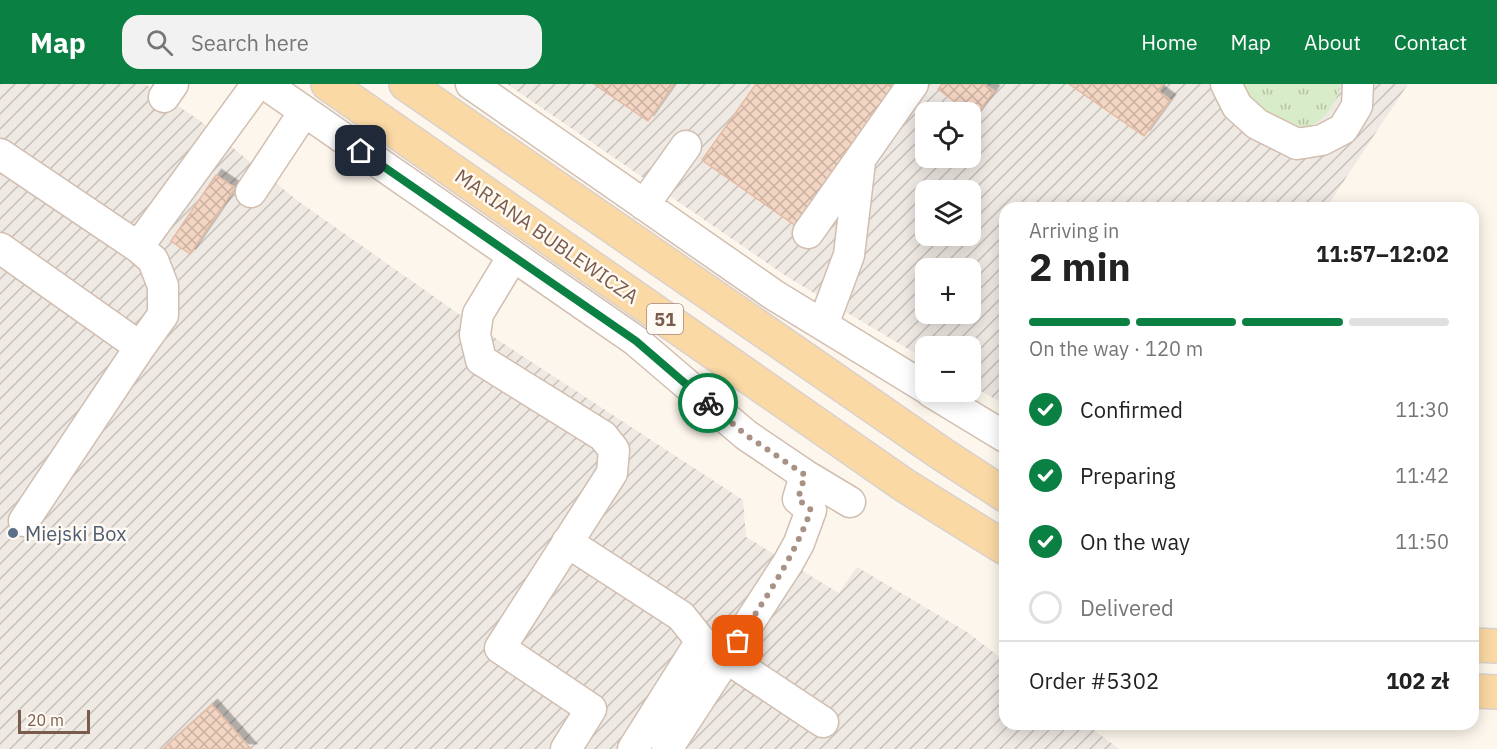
<!DOCTYPE html>
<html lang="en">
<head>
<meta charset="utf-8">
<style>
	:root { --surface:#fff; --page:#f2f2f2; --text:#222; --muted:#767676; --line:#e0e0e0; --accent:#0b8043 }
	body { margin:0; font-family:"IBM Plex Sans",sans-serif; background:var(--page); color:var(--text); height:100vh; display:flex; flex-direction:column; font-size:22px; white-space:nowrap }
	* { box-sizing:border-box; margin:0 }
	p { font-size:20px; color:var(--muted) }
	.icon { flex:none; width:33px; height:33px; fill:none; stroke:currentColor; stroke-width:2; stroke-linecap:round; stroke-linejoin:round }
	.map { position:relative; flex:1; overflow:hidden }
	.panel { position:absolute; left:999px; top:118px; width:480px; height:528px; display:flex; flex-direction:column; background:var(--surface); border-radius:18px; box-shadow:0 3px 15px #0003 }
	.panel>* { flex:none }
	.fabs { position:absolute; left:915px; top:18px; display:grid; gap:12px }
	.fabs a { display:grid; place-items:center; width:66px; height:66px; border-radius:12px; background:var(--surface); box-shadow:0 3px 15px #0003; font-size:30px }
	.scale { position:absolute; left:18px; bottom:15px; width:72px; box-sizing:border-box; padding-left:6px; border:3px solid #7a5c4d; border-top:0; font-size:16px; line-height:21px; white-space:nowrap; color:#7a5c4d; -webkit-text-stroke:4px #fffaf3; paint-order:stroke }
	.pin { position:absolute; display:grid; place-items:center; width:51px; height:51px; color:#fff; margin:-26px; border-radius:12px; box-shadow:0 3px 9px #0006 }
	.courier { position:absolute; display:grid; place-items:center; width:60px; height:60px; margin:-30px; border:4px solid #0b8043; border-radius:50%; background:#fff; color:#222; box-shadow:0 2px 8px #0007 }
	.head em { font-style:normal; font-weight:800 }
	.head div { display:flex; flex-direction:column-reverse }
	.head { display:flex; align-items:center; justify-content:space-between; height:102px; padding:0 30px }
	h1 { font-size:39px; font-weight:800; line-height:45px }
	.bar { display:grid; grid-template-columns:repeat(4,1fr); gap:9px 6px; align-content:center; height:72px; padding:0 30px }
	.bar i { height:8px; border-radius:4px; background:var(--line) }
	.bar .selected { background:var(--accent) }
	.bar p { grid-column:span 4 }
	.line { display:flex; align-items:center; gap:15px; padding:0 30px; border-top:2px solid var(--line) }
	.line div { flex:1 }
	ol { padding:0 30px; list-style:none }
	li { display:flex; align-items:center; gap:18px; height:66px }
	li p { margin-inline-start:auto }
	li .icon { padding:6px; border-radius:50%; background:var(--accent); color:#fff; stroke-width:4 }
	li:last-child { color:var(--muted) }
	li i { width:33px; height:33px; border:3px solid var(--line); border-radius:50% }
	header { display:flex; align-items:center; gap:36px; box-sizing:border-box; height:84px; padding:0 30px; background:var(--accent); color:#fff }
	header strong { font-size:28px }
	nav { display:flex; gap:33px; margin-inline-start:auto; font-size:21px }
	.search { width:420px; height:54px; background:var(--page); display:flex; align-items:center; gap:15px; box-sizing:border-box; padding:0 21px; border-radius:18px; color:var(--muted); font-size:22px }
	.map>svg:first-child { display:block }
</style>
</head>
<body>
<header>
<strong>Map</strong>
<div class="search"><svg class="icon" aria-label="search" viewBox="0 0 24 24"><circle cx="10" cy="10" r="6"/><path d="M15 15l6 6"/></svg>Search here</div>
<nav><a>Home</a><a>Map</a><a>About</a><a>Contact</a></nav>
</header>
<div class="map">
<svg width="1497" height="665" viewBox="0 0 1497 665">
	<defs>
		<pattern id="industrial-furrows" width="10" height="10" patternUnits="userSpaceOnUse" patternTransform="scale(1.5)"><rect width="10" height="10" fill="#efe9e4"/><path d="M-1 1l2-2M0 10L10 0M9 11l2-2" fill="none" stroke="#c7c0bb"/></pattern>
		<pattern id="grass-tufts" width="24" height="20" patternUnits="userSpaceOnUse" patternTransform="scale(1.5)"><rect width="24" height="20" fill="#d8ecc9"/><path d="M3 7l-1-3M5 7V3M7 7l1-3M15 17l-1-3M17 17v-4M19 17l1-3" fill="none" stroke="#b4c2a5"/></pattern>
		<pattern id="building-cross-hatch" width="8" height="8" patternUnits="userSpaceOnUse" patternTransform="scale(1.5)"><rect width="8" height="8" fill="#f3d5c3"/><path d="M0 0l8 8M0 8l8-8" fill="none" stroke="#cab0a1"/></pattern>
		<filter id="shadow"><feDropShadow dx="5.5" dy="-5.5" stdDeviation="0" flood-color="#0004"/></filter>
	</defs>
	<rect width="100%" height="100%" fill="#fdf6ec"/>
	<path fill="url(#industrial-furrows)" fill-rule="evenodd" d="M0,0H145L199,36L298,117L463,233L743,416L746,453L839,509L857,483L967,548L1005,577V640L1087,641L1119,665H0Z
		M507,0H1408L1326,124H1005V321L971,301L970,262H926L925,275L789,194ZM926,28H970V74H926ZM926,106H970V152H926ZM926,184H970V230H926Z"/>
	<path fill="url(#grass-tufts)" d="M1240,0H1341V1C1335,22 1321,45 1296,45C1286,45 1273,40 1263,38Z"/>
	<path fill="url(#building-cross-hatch)" stroke="#e6bba3" stroke-width="1.5" filter="url(#shadow)" d="M594,0H674L648,37Z
		M756,0H896L796,142L702,76Z
		M942,0H984L994,7L975,33L938,5Z
		M1069,0H1163L1158,7L1170,16L1144,52Z
		M216,91L235,104L190,170L171,157Z
		M212,621L251,665H163Z"/>
	<g fill="none" stroke-linecap="round" stroke-linejoin="round">
		<g stroke="#d1beb0" stroke-width="33">
			<path id="minor" d="M265,0L636,257L746,351L805,391L850,418
				M471,0L774,211L926,304
				M1226,0L1237,22L1257,40L1297,60L1322,56L1343,45L1357,22L1358,0
				M164,13L173,0
				M0,70L138,163L153,176L163,202V231L140,263L0,164
				M251,108L296,40
				M644,121L686,62
				M808,149L913,0
				M138,163L257,0
				M513,172L478,230L475,251L481,276L603,352L614,366L612,389L500,564L591,625L566,665
				M823,241L849,171L860,78
				M931,308L1005,353
				M24,437L140,263
				M567,458L681,532L701,557
				M633,665L701,557L823,638
				M667,665L788,479L799,459L811,426L798,415L805,391"/>
		</g>
		<g stroke="#dad1cd" stroke-width="36">
			<path id="major" d="M328,0L904,401L1005,464
				M406,0L942,370L1005,411
				M1473,561L1497,562
				M1473,607L1497,608"/>
		</g>
		<use href="#minor" stroke="#fff" stroke-width="30"/>
		<use href="#major" stroke="#fbd9a5" stroke-width="33"/>
	</g>
	<g fill="none" stroke-linecap="round" stroke-linejoin="round">
		<path stroke="#a89285" stroke-width="6" stroke-dasharray="0 10.8" d="M708,319L746,351L805,391L798,415L811,426C793,475 766,513 738,557"/>
		<path stroke="#0b8043" stroke-width="8" d="M361,67L636,257L708,319"/>
	</g>
	<circle fill="#5c6f8a" stroke="#fffaf3" stroke-width="2" cx="13" cy="449" r="6"/>
	<g text-anchor="middle" dominant-baseline="central" stroke-width="5" stroke-linejoin="round" paint-order="stroke">
		<rect fill="#fffaf3" stroke="#a28b7f" stroke-width="1.5" x="647" y="220" width="36" height="30" rx="4.5"/>
		<g font-size="18" font-weight="bold" fill="#7a5c4d">
			<text x="665" y="235">51</text>
		</g>
		<g font-size="20" fill="#7a5c4d" stroke="#fffaf3">
			<text transform="translate(547 152) rotate(35)">MARIANA BUBLEWICZA</text>
		</g>
		<g font-size="20" fill="#4e5e75" stroke="#fffaf3" text-anchor="start">
			<text x="25" y="449">Miejski Box</text>
		</g>
	</g>
</svg>
<div class="fabs">
<a><svg class="icon" aria-label="locate" viewBox="0 0 24 24"><circle cx="12" cy="12" r="6"/><path d="M12 2v4M12 18v4M2 12h4M18 12h4"/></svg></a>
<a><svg class="icon" aria-label="layers" viewBox="0 0 24 24"><path d="M12 4l9 5-9 5-9-5zM3 14l9 5 9-5"/></svg></a>
<a>+</a>
<a>−</a>
</div>
<div class="scale">20 m</div>
<div class="pin" style="left:738px;top:557px;background:#ea580c"><svg class="icon" aria-label="bag" viewBox="0 0 24 24"><path d="M5 8h14l-1 12H6zM9 8a3 3 0 0 1 6 0"/></svg></div>
<div class="pin" style="left:361px;top:67px;background:#1f2937"><svg class="icon" aria-label="home" viewBox="0 0 24 24"><path d="M3 11l9-7 9 7M6 9v11h12V9"/></svg></div>
<div class="courier" style="left:708px;top:319px"><svg class="icon" aria-label="bike" viewBox="0 0 24 24"><circle cx="6" cy="16" r="4"/><circle cx="18" cy="16" r="4"/><path d="M6 16l4-8h5l3 8M10 8l3 8H6M13 5h3"/></svg></div>
<section class="panel">
<div class="head"><div><h1>2 min</h1><p>Arriving in</p></div><em>11:57–12:02</em></div>
<div class="bar"><i class="selected"></i><i class="selected"></i><i class="selected"></i><i></i><p>On the way · 120 m</p></div>
<ol>
<li><svg class="icon" aria-label="check" viewBox="0 0 24 24"><path d="M5 12l5 5 9-10"/></svg>Confirmed<p>11:30</p></li>
<li><svg class="icon" aria-label="check" viewBox="0 0 24 24"><path d="M5 12l5 5 9-10"/></svg>Preparing<p>11:42</p></li>
<li><svg class="icon" aria-label="check" viewBox="0 0 24 24"><path d="M5 12l5 5 9-10"/></svg>On the way<p>11:50</p></li>
<li><i></i>Delivered</li>
</ol>
<div class="line" style="height:78px"><div>Order #5302</div><b>102 zł</b></div>
</section>
</div>
</body>
</html>
